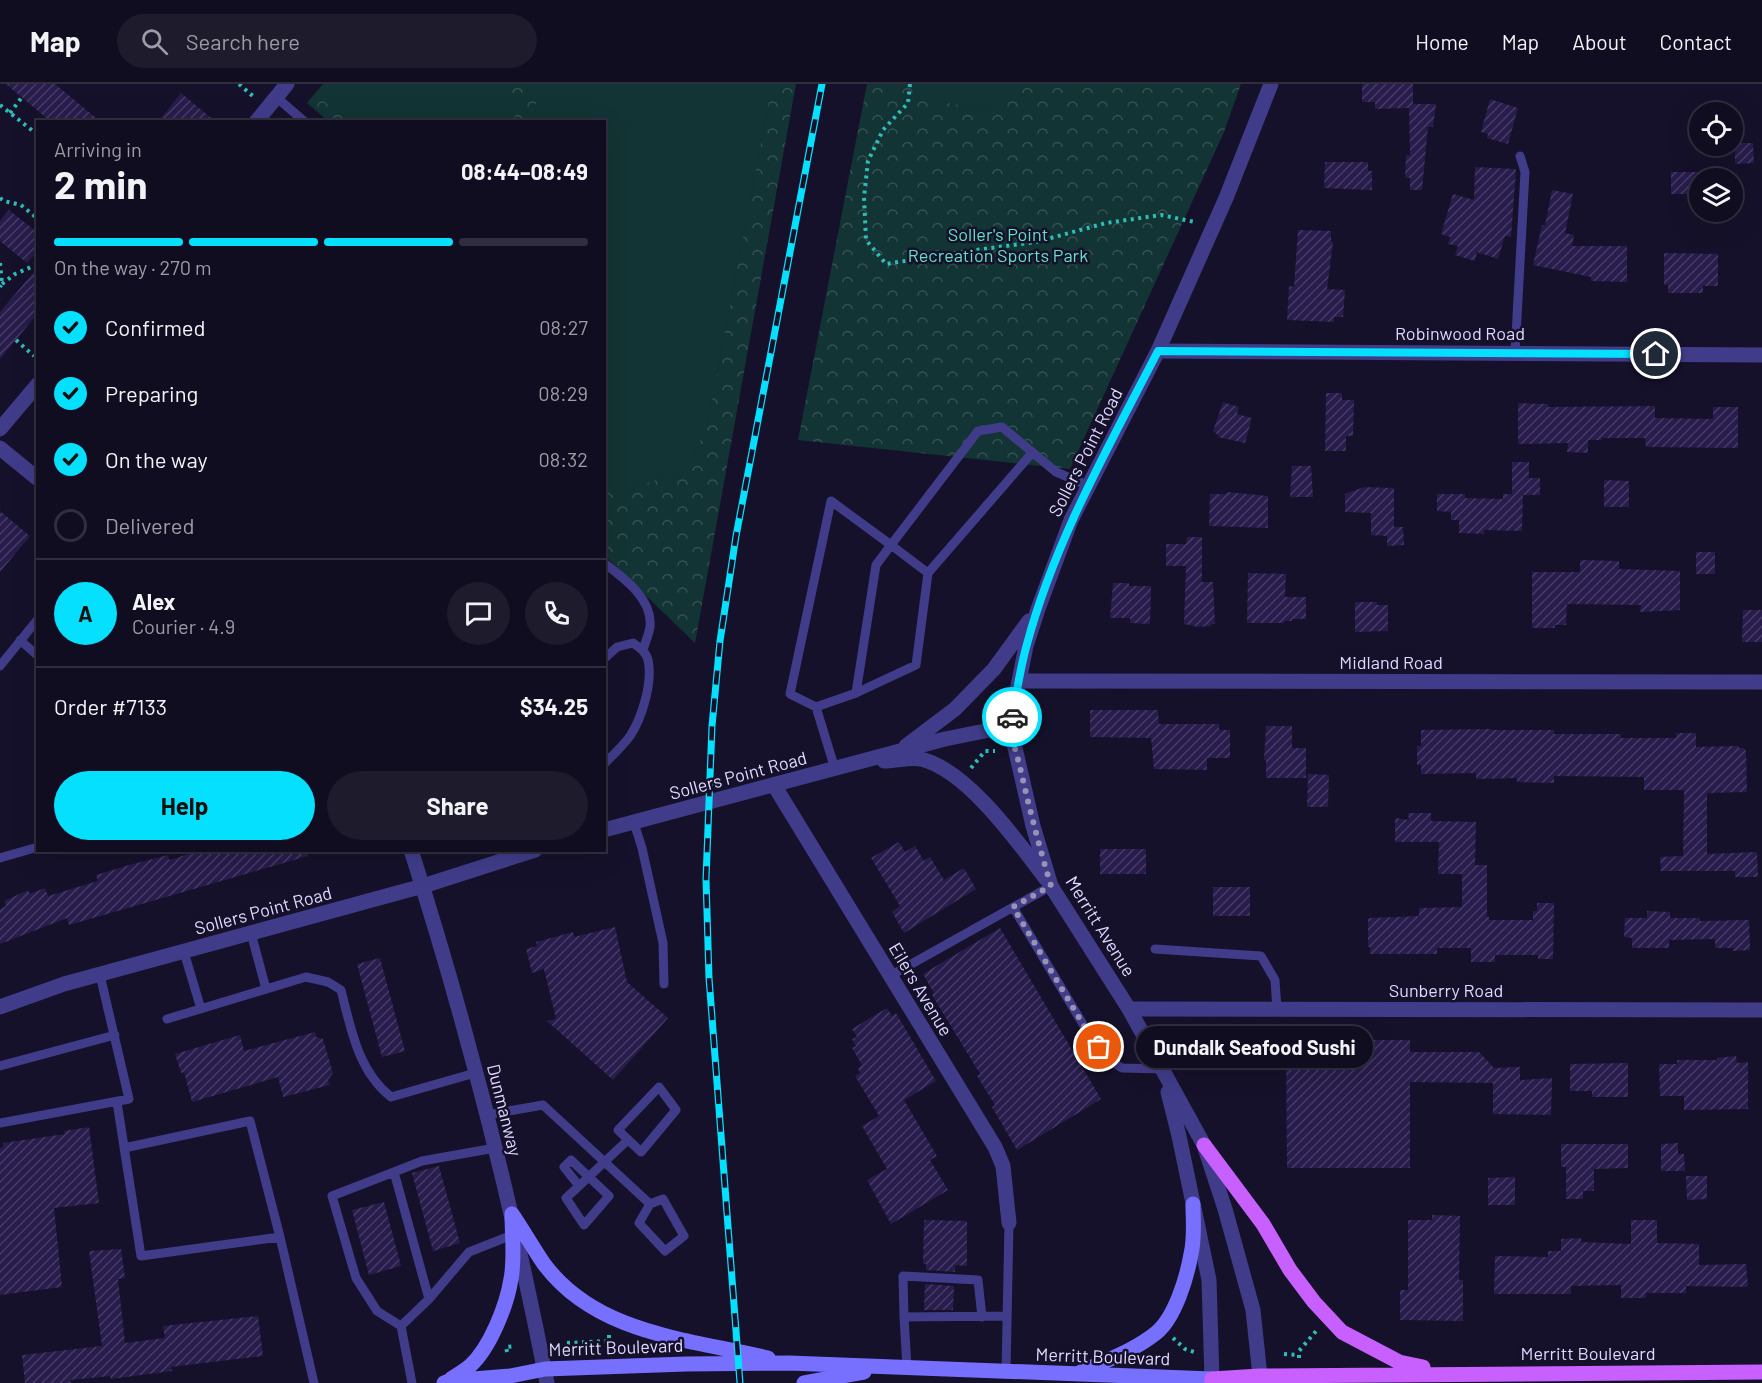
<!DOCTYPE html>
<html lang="en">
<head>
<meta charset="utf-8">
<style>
	:root { --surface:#100d20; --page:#1e1b2d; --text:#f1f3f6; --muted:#9c9ca5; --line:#302d3e; --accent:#05e0ff }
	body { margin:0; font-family:Barlow,sans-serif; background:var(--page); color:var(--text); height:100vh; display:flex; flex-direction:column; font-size:22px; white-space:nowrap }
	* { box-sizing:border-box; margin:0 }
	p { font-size:20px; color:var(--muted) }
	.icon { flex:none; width:33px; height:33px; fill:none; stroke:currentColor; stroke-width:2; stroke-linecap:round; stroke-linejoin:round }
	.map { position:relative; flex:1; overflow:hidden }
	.side { position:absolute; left:36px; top:36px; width:570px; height:732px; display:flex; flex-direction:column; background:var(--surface); border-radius:0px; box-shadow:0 6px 24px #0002,0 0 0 2px var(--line) }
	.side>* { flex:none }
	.tools { position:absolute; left:1689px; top:18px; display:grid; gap:12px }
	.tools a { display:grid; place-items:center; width:54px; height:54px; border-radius:50%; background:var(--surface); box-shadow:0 6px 24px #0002,0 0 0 2px var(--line); font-size:30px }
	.pin { position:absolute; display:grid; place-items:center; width:51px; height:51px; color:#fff; margin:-26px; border:3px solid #fff; border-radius:50%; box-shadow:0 2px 6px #0007 }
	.courier { position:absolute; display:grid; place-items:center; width:60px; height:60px; margin:-30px; border:4px solid #05e0ff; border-radius:50%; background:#fff; color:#222; box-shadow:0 2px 8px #0007 }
	.bubble { position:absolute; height:42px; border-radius:21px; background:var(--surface); box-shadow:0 6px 24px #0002,0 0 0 2px var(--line); font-size:20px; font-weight:700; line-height:42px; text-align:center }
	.summary em { font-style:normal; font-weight:700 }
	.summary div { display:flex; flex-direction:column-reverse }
	.summary { display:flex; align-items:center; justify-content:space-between; height:102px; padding:0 18px }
	h1 { font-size:39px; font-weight:700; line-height:45px }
	.bar { display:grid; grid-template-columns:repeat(4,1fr); gap:9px 6px; align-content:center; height:72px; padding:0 18px }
	.bar i { height:8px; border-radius:4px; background:var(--line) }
	.bar .active { background:var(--accent) }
	.bar p { grid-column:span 4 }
	.line { display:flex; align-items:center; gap:15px; padding:0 18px; border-top:2px solid var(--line) }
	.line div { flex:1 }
	.round { display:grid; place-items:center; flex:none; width:63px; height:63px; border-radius:32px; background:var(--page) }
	ol { padding:0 18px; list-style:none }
	li { display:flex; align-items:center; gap:18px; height:66px }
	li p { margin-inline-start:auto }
	li .icon { padding:6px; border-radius:50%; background:var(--accent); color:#111; stroke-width:4 }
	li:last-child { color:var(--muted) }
	li i { width:33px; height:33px; border:3px solid var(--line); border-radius:50% }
	.primary-button { display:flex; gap:12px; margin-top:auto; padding:12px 18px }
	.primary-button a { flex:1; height:69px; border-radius:36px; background:var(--accent); color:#111; font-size:24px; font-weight:700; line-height:69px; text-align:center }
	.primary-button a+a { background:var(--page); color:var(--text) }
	header { display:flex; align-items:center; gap:36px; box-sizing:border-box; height:84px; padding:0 30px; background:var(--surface); border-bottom:2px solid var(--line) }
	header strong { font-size:28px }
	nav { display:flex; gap:33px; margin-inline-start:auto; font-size:21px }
	.search { width:420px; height:54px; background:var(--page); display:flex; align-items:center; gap:15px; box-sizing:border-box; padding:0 21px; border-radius:33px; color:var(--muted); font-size:22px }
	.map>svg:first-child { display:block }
</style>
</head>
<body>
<header>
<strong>Map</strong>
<div class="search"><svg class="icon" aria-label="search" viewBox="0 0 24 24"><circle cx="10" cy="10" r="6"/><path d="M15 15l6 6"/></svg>Search here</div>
<nav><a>Home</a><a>Map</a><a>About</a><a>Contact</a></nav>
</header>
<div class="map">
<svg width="1762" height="1299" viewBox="0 0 1762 1299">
	<defs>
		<pattern id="park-crowns" width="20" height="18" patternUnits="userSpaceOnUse" patternTransform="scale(1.5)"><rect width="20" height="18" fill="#133434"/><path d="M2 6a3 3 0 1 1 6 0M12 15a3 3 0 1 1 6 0" fill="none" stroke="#355152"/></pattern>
		<pattern id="building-hatch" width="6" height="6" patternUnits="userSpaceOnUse" patternTransform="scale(1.5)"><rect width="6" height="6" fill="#271c4b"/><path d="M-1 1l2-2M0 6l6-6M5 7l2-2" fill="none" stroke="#463c66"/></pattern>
	</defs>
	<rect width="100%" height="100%" fill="#15112a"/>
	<path fill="url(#park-crowns)" d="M323,0H796L695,559L605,472L604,38L328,37L307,19Z
		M867,0H1241L1224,48L1070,385L798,356Z"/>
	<path fill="#133434" d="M334,0H490L520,26L511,37H349L321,15Z
		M540,0H772L707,344L685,387L619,408L604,406V38L533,37Z
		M926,0H1027L1019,9L988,26L942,18L925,6Z"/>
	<path fill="url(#building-hatch)" d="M6,0H55L101,38H51Z
		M1362,0H1413V20H1436L1433,43H1428L1422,106H1410V94L1405,93L1406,71H1410L1409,24L1375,25V18H1362Z
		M181,9L216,38H158Z
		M1490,15L1518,24L1508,60L1487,54L1488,50L1481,48Z
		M1735,59H1753L1754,79L1735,80Z
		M1325,78H1368V87H1372V106L1324,104Z
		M1475,83L1516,85L1511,153L1505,152L1498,175L1477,168L1475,177L1455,171L1458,162L1448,160L1450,153L1441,150L1453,110L1474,116Z
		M1671,88H1699V110H1671Z
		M1552,106L1573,110L1565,149L1574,151L1572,162H1627V198L1591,197V193L1533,181L1542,141H1545Z
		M9,126L38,149V167L27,179L0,157V137Z
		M1298,146L1331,147V158H1333L1327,205L1345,206L1343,233H1334V238L1287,236L1289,202L1294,203Z
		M1664,169L1718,170V202H1703V209H1668V201H1664Z
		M38,183V229L0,275V228Z
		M1326,309H1342V316H1354L1353,352H1346V367H1325Z
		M1223,318L1239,323L1237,330L1252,334L1245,359L1218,353V351L1213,347Z
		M1518,319L1548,320V323L1655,322V334L1713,335V323H1738V364L1646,363L1645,354H1602V356H1588V369L1567,368L1568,359L1518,360Z
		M1512,378H1529V394H1540V411H1523L1522,447L1484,446V450L1459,449V436H1451V428L1437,427V410H1465V414L1503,415V410H1512Z
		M1292,382H1311L1313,413H1290Z
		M1604,396L1629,397V423H1604Z
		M1364,403L1394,404V443H1403L1404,461L1387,462V452L1371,451V429L1345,428V410Z
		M1227,408L1268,412V444L1209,442L1210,410H1226Z
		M0,427L30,452L0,488Z
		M1187,453H1202V498H1213L1215,540H1211V542L1198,543L1184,540L1186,482H1166V460H1186Z
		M1696,468H1715V490H1696Z
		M1580,476L1619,477V485L1680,487V526L1640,528L1641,521L1567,520L1566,541H1555V544H1532V488H1580Z
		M1248,489L1286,490L1285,513H1306V535H1292V537H1285L1284,539H1247Z
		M1113,499H1129V502H1151L1150,540L1130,539V534H1110Z
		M1355,518H1377V521H1388V547L1355,548Z
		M1743,526H1762V558H1742Z
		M1090,626H1158L1159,640H1219V646H1230V674H1207V686L1154,685L1151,654L1090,653Z
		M1266,642H1292V664H1306V694H1266V676H1264Z
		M1491,645V646H1554V650H1621V654H1676V649H1696V663L1739,662V664H1744L1746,667L1747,708L1707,709V770L1757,768L1758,793H1735V787H1661L1660,773L1683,772L1684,706H1644V693L1554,692V699L1517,698V694L1476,695V689L1421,690V681H1417V662H1421V646Z
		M1308,690L1329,691L1328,723H1307Z
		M1408,729H1431V737L1476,738L1475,781H1487V833H1489V836H1533V827H1537V819H1554L1553,875H1538V871H1495V878H1471V864H1437V870H1370V863H1368V835L1370,834L1419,832V824L1462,823V790H1438L1439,758H1395V734L1409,736Z
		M899,758L905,768L915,762L924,777L930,773L944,796L964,784L976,805L904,849L892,828L900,822L871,774Z
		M1100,765H1146V790H1100Z
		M202,766H307L308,772L69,841L67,834L0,860V825L6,822L4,817L28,806L30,810L45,804L48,812L98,797L96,791L129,781L168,771L169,776Z
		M1213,803H1250V832H1213Z
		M1647,827L1670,828V834H1700V837L1749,836L1750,866L1733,867V864H1715V855L1669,856V864H1632V854L1624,853L1625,834H1647Z
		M615,843L627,898L668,934L613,996L547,937L556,935L544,885L532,889L526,865L537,862L536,858L573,848L574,853Z
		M1000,844L1101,1015L1017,1066L992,1023L995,1021L977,992L980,990L932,911L934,909L923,890Z
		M380,874L405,967L382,973L357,880Z
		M887,924L892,932L896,929L936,997L904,1016L937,1072L930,1076L948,1106L891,1140L867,1096L887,1085L862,1042L879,1032L855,992L860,989L858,984L862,981L852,964L856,962L852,955L857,953L852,945Z
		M315,948L316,953L323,955L333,989L328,996L330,1001L283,1013L278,993L192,1018L184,988L181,989L175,970L240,951L244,967Z
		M1286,956H1410V968H1479L1494,984L1520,983V996L1552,994L1551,1031L1493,1030V999L1410,998V1084H1287Z
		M1736,972L1737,979L1748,978V1025L1684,1026V1012H1660L1659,980H1677V976H1717V974Z
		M1628,979V1013H1592V1007H1570V980Z
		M89,1043L99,1119L54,1124L62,1203L0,1211V1064L3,1063V1059L65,1050L64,1047Z
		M1678,1059V1070H1684L1685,1087H1661V1060Z
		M1561,1060H1628V1084L1594,1085V1107H1583V1115H1566V1083H1561Z
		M439,1082L460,1159L433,1167L412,1089Z
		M1686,1092H1707V1115L1687,1116Z
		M1515,1093V1121H1488V1094Z
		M384,1118L401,1182L369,1191L352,1126Z
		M1432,1131L1460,1132L1459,1196H1463V1237L1400,1236V1206H1408V1136H1432Z
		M924,1136L967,1137V1182L955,1181V1188L926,1186V1180H923Z
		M1631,1136H1657V1159L1699,1160V1181L1746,1180L1748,1203L1686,1202V1209H1646V1214H1621V1201L1571,1202V1210H1494L1495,1172L1548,1173V1167H1561V1155L1581,1154V1158L1631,1160Z
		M121,1165L125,1194L118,1195L125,1259L165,1254L163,1242L258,1232L263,1272L195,1280L171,1283L172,1287L141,1291L111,1295L110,1292L70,1296L71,1299H25L22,1271L102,1262L89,1167Z
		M925,1200L954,1202L953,1226H924Z"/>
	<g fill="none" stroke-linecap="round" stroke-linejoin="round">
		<path stroke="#30bcb7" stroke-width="4" stroke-dasharray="3 4.5" stroke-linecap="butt" d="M239,0L255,14
			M910,0L908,19L883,46L868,77L864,113L866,156L886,180L968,167L1036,158L1106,139L1161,131L1195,138
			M0,21L38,51
			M10,29L22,13
			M0,114L4,117L21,121L38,135
			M0,179L2,200L0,203
			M2,200L15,190L38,180
			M16,256L34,272
			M971,684L985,667H995
			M453,766V767
			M1173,1254L1185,1265L1194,1268
			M567,1259L609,1257V1251
			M507,1268L506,1263L515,1262
			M1284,1270L1299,1271
			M1299,1274V1267L1317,1246"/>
		<path stroke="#403c89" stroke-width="9" d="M276,13L305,38
			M1515,269L1525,88L1520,72
			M1032,369L928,489L891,461L978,347L1002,343L1056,388L1089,402
			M604,479C624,494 653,515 650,543C649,550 645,559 643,566
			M20,556L38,572
			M604,575L617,563L633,559C640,564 646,568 648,576C653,598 642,634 630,652C623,662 613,671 604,680
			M0,582L38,535
			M816,623L856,609L916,581L928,489
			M835,685L816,623L790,610L831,417L891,461L876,481L856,609
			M634,739L642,764L663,859L664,900
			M0,774L38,763
			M1013,823L1090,952L1108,975L1122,984L1162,985
			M251,849L266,905
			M1155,865L1261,872L1275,896L1277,926
			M184,868L201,925
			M890,892L1051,802
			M167,935L306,893L328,898L341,906C351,945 358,987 391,1013L475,989
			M0,982L115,951
			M659,1003L676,1026L641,1068L618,1046Z
			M117,1018L141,1172L280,1153L314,1299
			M486,1031L543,1021L650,1120L663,1115L684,1152L665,1167L639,1139L650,1120
			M0,1039L129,1015L100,891
			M124,1064L250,1037L280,1153
			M394,1088L332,1112L356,1194L377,1227L401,1242
			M579,1102L564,1083L571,1076L609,1112L584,1141L566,1114C587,1095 607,1075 628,1056
			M429,1215L394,1088L422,1077L495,1064
			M904,1233L903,1192L978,1196L982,1233
			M907,1284L904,1233L1007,1232
			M1006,1288L1009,1139
			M412,1299L401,1242L429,1215L469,1168L512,1151"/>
		<path stroke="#403c89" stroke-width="15" d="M256,38L287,0
			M1158,267L1762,271
			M0,345L38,300
			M1019,597L1762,598
			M774,701L995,1063L1003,1082L1009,1139
			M1129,925L1762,926"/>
		<path stroke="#403c89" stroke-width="15" d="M0,364L38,395
			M906,662L955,625L994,585L1029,537
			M884,677C895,677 910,673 921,675C967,686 1018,758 1046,795
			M604,746L945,655L1010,642
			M411,766C467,941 512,1119 547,1299
			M0,923L64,900L423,802L535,766
			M1168,1008L1179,1052L1209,1196L1212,1295
			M1260,1292L1253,1226L1225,1125L1204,1061L1129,925L1051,802L1033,742L1010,642L1026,562L1038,525L1071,436L1158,267L1226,114L1271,0"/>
		<path stroke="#7770ff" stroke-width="15" d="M512,1130C523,1146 533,1164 544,1180C597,1251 690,1255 768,1274
			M1079,1289C1104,1277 1134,1267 1156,1249C1175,1234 1187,1193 1191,1170C1195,1154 1193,1136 1193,1120
			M451,1295C457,1291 464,1287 470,1282C490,1264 507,1221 511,1195C515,1174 512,1151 512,1130
			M444,1299L449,1297L510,1292L545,1285L686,1280L789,1279L1212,1295
			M804,1299L864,1288"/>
		<path stroke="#c860ff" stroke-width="15" d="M1204,1061L1263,1140L1290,1186L1314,1218L1342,1248L1399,1278L1423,1283
			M1212,1299V1295L1260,1292L1762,1288"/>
		<g stroke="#05e0ff" stroke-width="7">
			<path id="rail" d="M740,1299L709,894L706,795L712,642L720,557L736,452L822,0"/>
		</g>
		<use href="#rail" stroke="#15112a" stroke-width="4.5" stroke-dasharray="14" stroke-linecap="butt"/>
	</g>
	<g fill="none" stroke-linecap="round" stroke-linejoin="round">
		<path stroke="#9893b4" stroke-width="6" stroke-dasharray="0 10.8" d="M1012,633C1009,649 1016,667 1020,683C1029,723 1039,762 1051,802L1013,823L1090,952L1099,963"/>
		<path stroke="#05e0ff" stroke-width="8" d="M1012,633C1017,609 1020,584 1027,560C1055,456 1109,362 1158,267L1656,270"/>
	</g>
	<g text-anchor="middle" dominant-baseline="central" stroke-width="5" stroke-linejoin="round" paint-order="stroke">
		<g font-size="18" fill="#63e1c5" stroke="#15112a">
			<text x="998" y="150">Soller's Point<tspan x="998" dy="21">Recreation Sports Park</tspan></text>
		</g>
		<g font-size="18" fill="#dfd9ff" stroke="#15112a">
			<text x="1460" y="249">Robinwood Road</text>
			<text transform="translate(1085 368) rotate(-63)">Sollers Point Road</text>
			<text x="1391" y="578">Midland Road</text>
			<text transform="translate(738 691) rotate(-15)">Sollers Point Road</text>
			<text transform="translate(263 826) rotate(-15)">Sollers Point Road</text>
			<text transform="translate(1101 842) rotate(58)">Merritt Avenue</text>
			<text transform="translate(921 905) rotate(59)">Eilers Avenue</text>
			<text x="1446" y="906">Sunberry Road</text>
			<text transform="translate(505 1026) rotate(76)">Dunmanway</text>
			<text transform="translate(616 1263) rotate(-2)">Merritt Boulevard</text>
			<text x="1588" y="1269">Merritt Boulevard</text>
			<text transform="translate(1103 1272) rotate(2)">Merritt Boulevard</text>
		</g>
	</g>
</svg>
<div class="tools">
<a><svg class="icon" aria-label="locate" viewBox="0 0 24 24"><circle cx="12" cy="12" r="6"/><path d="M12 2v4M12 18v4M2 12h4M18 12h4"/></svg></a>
<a><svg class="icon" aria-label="layers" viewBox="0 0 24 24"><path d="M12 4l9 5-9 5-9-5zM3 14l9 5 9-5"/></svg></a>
</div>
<div class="pin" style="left:1099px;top:963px;background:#ea580c"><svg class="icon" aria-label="bag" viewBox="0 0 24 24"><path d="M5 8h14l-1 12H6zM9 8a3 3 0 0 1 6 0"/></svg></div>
<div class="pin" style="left:1656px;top:270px;background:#1f2937"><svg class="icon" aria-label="home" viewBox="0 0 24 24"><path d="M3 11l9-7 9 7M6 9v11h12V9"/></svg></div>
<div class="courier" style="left:1012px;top:633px"><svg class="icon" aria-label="car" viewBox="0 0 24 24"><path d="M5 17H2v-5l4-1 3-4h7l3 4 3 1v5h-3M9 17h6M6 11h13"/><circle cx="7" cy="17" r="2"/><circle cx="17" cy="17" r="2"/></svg></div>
<div class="bubble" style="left:1136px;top:942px;width:237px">Dundalk Seafood Sushi</div>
<section class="side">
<div class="summary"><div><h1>2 min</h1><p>Arriving in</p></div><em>08:44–08:49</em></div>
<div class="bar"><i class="active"></i><i class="active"></i><i class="active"></i><i></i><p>On the way · 270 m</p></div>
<ol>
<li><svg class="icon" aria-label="check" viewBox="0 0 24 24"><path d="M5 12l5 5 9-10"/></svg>Confirmed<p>08:27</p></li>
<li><svg class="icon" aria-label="check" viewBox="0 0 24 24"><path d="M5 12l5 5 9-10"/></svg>Preparing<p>08:29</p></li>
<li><svg class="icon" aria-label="check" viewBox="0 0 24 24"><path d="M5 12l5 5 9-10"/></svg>On the way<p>08:32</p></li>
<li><i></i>Delivered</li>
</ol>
<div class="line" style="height:108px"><b class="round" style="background:var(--accent);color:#111">A</b><div><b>Alex</b><p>Courier · 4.9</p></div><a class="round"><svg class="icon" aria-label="chat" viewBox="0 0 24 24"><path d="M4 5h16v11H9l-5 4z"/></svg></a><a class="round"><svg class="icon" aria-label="phone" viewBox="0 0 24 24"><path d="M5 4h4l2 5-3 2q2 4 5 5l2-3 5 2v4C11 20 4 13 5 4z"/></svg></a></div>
<div class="line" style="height:78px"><div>Order #7133</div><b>$34.25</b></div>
<div class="primary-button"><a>Help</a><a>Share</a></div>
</section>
</div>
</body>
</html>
